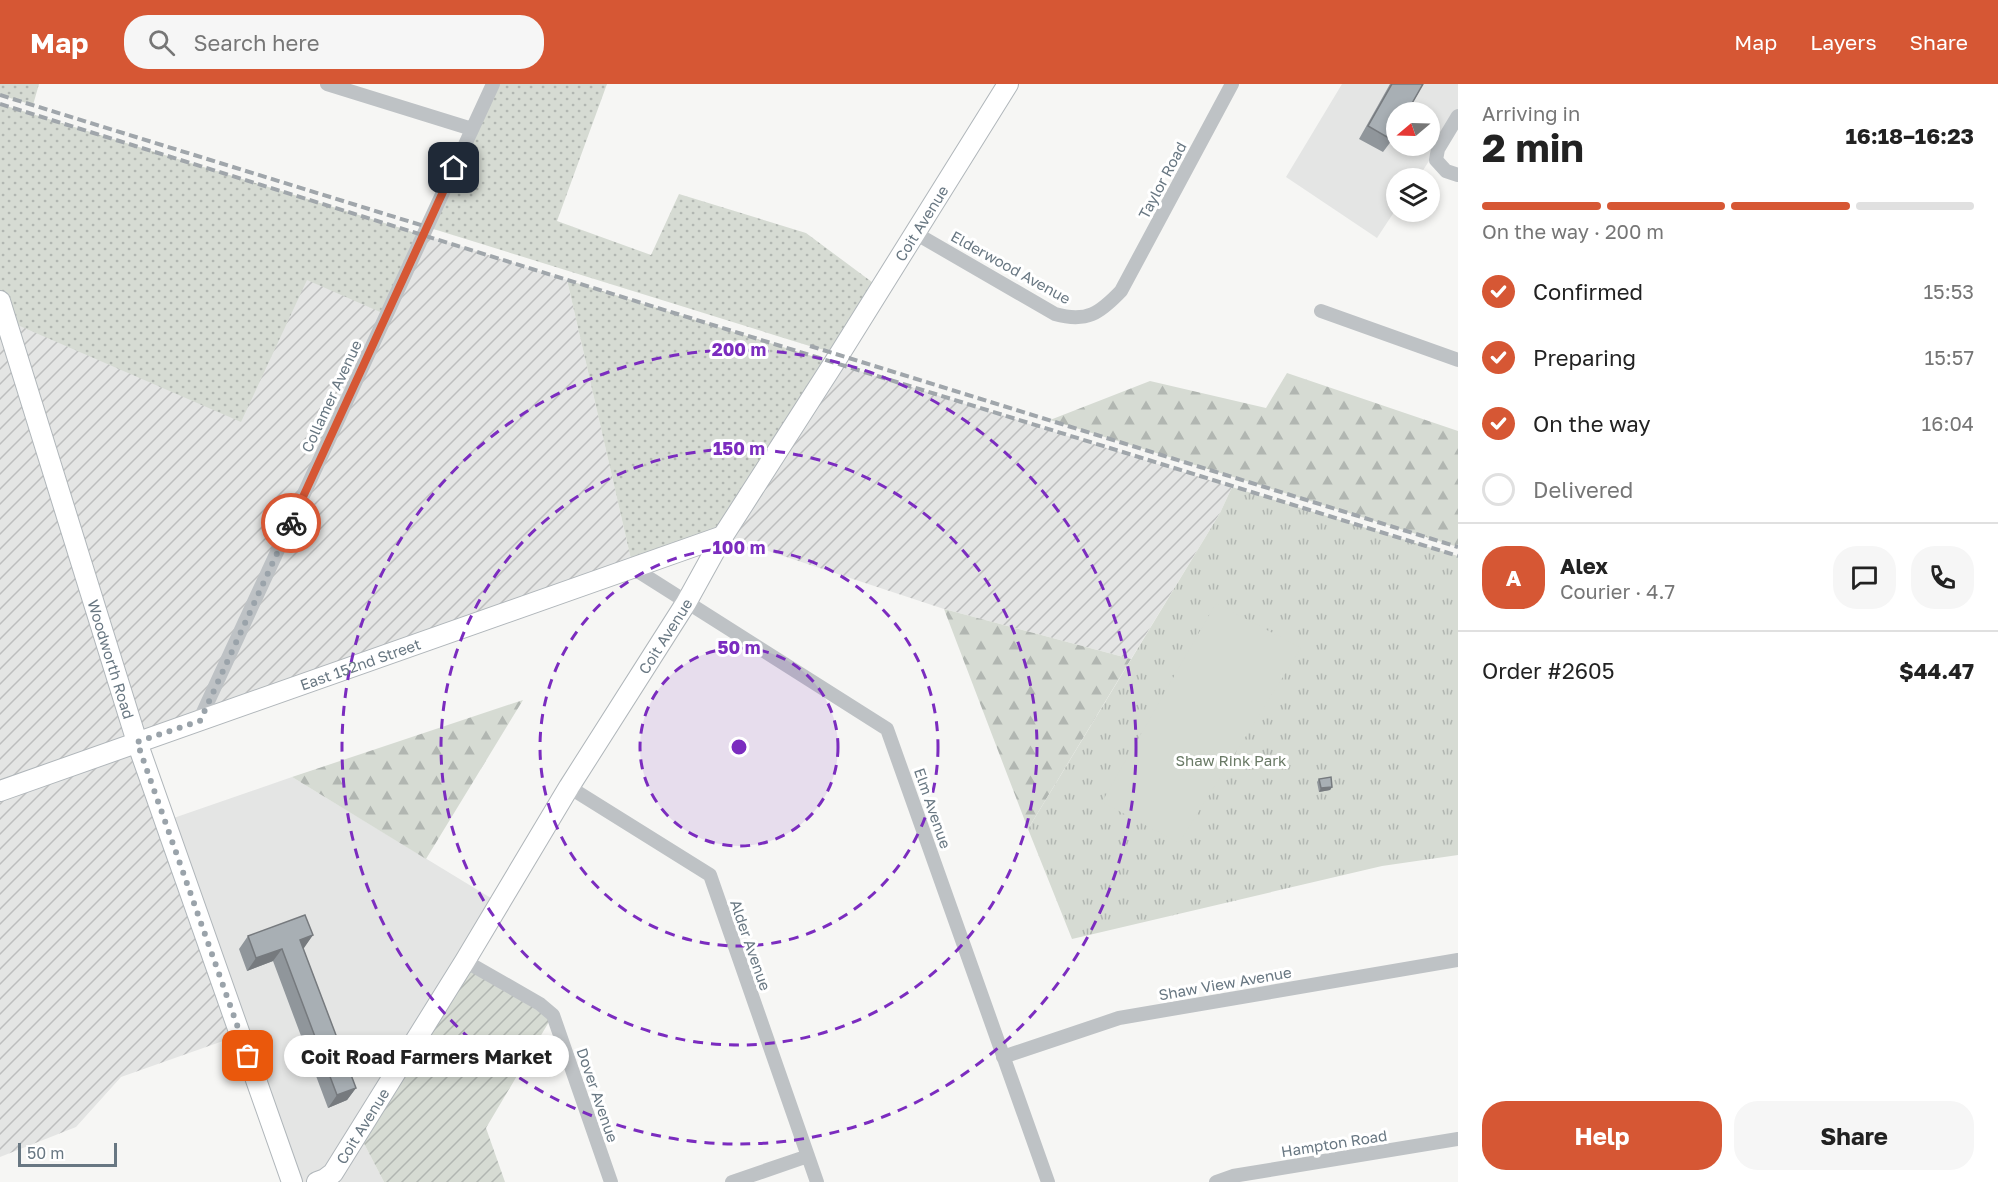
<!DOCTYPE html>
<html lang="en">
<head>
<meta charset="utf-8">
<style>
	:root { --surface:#fff; --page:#f6f6f6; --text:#222; --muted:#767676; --line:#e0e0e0; --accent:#d65734 }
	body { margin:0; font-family:"Golos Text",sans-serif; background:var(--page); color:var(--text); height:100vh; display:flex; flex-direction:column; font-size:22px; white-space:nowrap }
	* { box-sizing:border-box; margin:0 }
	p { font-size:20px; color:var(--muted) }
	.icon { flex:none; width:33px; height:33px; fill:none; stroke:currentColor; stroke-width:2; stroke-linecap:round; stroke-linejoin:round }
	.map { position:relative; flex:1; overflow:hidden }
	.panel { display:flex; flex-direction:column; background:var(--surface); width:540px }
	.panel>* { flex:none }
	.needle { width:39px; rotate:251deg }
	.controls { position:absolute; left:1386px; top:18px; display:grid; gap:12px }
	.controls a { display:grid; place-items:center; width:54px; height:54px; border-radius:50%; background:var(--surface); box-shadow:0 3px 9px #0003; font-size:30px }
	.scale { position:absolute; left:18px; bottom:15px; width:99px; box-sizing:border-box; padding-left:6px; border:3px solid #687782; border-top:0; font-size:16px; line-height:21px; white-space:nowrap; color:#687782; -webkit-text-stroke:4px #fff; paint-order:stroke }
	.pin { position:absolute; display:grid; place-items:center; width:51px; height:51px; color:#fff; margin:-26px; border-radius:12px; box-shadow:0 3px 9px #0006 }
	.courier { position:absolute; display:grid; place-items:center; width:60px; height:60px; margin:-30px; border:4px solid #d65734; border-radius:50%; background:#fff; color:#222; box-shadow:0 2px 8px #0007 }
	.bubble { position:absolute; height:42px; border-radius:21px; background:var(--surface); box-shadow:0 3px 9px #0003; font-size:20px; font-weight:700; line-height:42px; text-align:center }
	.headline em { font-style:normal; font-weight:700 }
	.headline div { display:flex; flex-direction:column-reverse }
	.headline { display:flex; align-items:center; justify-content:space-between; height:102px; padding:0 24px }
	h1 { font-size:39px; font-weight:700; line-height:45px }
	.bar { display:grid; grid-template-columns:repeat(4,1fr); gap:9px 6px; align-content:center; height:72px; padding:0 24px }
	.bar i { height:8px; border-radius:4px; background:var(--line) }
	.bar .selected { background:var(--accent) }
	.bar p { grid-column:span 4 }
	.line { display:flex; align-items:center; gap:15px; padding:0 24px; border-top:2px solid var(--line) }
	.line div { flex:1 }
	.round { display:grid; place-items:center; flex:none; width:63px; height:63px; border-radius:24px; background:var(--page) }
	ol { padding:0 24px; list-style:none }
	li { display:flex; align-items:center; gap:18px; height:66px }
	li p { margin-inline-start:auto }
	li .icon { padding:6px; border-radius:50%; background:var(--accent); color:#fff; stroke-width:4 }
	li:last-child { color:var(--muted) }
	li i { width:33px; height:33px; border:3px solid var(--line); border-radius:50% }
	.primary-button { display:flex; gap:12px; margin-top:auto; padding:12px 24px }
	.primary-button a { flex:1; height:69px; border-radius:24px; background:var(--accent); color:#fff; font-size:24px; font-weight:700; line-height:69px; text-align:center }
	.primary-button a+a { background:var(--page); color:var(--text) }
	header { display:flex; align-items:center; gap:36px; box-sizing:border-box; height:84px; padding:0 30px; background:var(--accent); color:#fff }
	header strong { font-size:28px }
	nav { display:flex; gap:33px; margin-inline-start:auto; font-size:21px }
	.search { width:420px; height:54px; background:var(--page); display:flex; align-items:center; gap:15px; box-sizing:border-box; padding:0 21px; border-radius:24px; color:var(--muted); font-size:22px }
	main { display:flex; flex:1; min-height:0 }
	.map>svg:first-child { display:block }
</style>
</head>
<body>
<header>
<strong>Map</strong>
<div class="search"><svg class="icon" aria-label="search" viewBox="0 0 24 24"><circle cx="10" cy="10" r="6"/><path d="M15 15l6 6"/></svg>Search here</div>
<nav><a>Map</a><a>Layers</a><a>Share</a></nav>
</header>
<main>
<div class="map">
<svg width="1458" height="1098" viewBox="0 0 1458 1098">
	<defs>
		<pattern id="industrial-furrows" width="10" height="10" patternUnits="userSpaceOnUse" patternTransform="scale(1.5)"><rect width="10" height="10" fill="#e4e5e4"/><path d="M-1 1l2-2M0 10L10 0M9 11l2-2" fill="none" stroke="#bdbebe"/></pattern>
		<pattern id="grass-dots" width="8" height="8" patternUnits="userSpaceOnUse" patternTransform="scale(1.5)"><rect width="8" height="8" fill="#d6dbd3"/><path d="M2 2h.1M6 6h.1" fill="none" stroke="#b1b6b1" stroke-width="1.8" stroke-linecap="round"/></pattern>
		<pattern id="forest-firs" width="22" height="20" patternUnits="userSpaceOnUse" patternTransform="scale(1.5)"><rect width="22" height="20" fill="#d6dbd3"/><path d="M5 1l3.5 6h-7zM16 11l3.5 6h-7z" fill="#b1b6b1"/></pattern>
		<pattern id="park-tufts" width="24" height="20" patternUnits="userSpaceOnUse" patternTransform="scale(1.5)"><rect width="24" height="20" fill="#d6dbd3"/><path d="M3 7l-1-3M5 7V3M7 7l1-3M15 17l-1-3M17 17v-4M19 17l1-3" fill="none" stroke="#b1b6b1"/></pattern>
		<pattern id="garden-furrows" width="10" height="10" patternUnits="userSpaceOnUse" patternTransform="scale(1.5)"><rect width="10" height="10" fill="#d6dbd3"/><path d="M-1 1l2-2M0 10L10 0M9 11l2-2" fill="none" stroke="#b1b6b1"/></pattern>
	</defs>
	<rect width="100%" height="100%" fill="#f6f6f4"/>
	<path fill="#e4e5e4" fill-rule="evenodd" d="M1342,0H1458V32L1418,94H1396V125L1377,154L1286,93ZM1396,28H1430V62H1396Z
		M292,693L499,819L358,1048L384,1098H291L165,737Z"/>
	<path fill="url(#industrial-furrows)" d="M423,153L438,155L567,196L633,484L137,658L240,951L121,993L76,1043L0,1073V217L307,196Z
		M834,279L1232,403L1220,429L1131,575L944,525L723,452Z"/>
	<path fill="url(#grass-dots)" d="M0,0H39L33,21L0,11Z
		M493,0H607L557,137L651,171L679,110L806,149L880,204L840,269L816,264L427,143Z
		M0,20L404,145L423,153L387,231L307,196L241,338L6,236L0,217Z
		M567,196L834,279L723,452L633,484Z"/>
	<path fill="url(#forest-firs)" d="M1287,289L1458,347V463L1050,336L1150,297L1266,324Z
		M944,525L1131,575L1028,745Z
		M523,616L426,775L292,693Z"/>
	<path fill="url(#park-tufts)" d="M1232,403L1458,472V771L1382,782L1072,855L1028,745L1220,429Z"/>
	<path fill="url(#garden-furrows)" d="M465,877L553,931L486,1044L505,1098H384L358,1048Z"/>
	<path fill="#d6dbd3" d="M1216,519L1301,564L1179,759L1102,718Z"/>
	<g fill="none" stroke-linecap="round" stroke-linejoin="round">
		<g stroke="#b0b6ba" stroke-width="22">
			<g id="secondary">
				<path id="s1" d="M0,217L137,658L292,1098"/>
				<path id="s2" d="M0,707L723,452"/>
				<path id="s3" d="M317,1098L325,1095L333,1089L465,877L569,703L686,519L723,452L834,279L1008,0"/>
			</g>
		</g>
		<path stroke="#bec2c5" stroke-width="14" d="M327,0L472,45
			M1458,32L1438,65L1436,76L1446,87L1458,91
			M915,149L1055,230C1087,239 1100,229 1121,207L1232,0
			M1321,227L1458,276
			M633,484L887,645L1048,1098
			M199,637L493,0
			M569,703L710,791L817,1098
			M465,877L540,920L553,931L611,1098
			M1003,973L1119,934L1458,876
			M732,1098L808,1072
			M1216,1098L1233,1092L1458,1055"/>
		<use href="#secondary" stroke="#fff" stroke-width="20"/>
		<path stroke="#a0a6ab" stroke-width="4" stroke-dasharray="9 4.5" stroke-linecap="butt" d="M0,11L424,142
			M0,20L1458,472
			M810,262L1458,463"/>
	</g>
	<path fill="#90969b" d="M1390,0H1423L1392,56L1383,68L1359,55Z
		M1319,695L1332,703L1330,706L1319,708L1317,698Z
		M313,851L303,864L356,1004L347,1016L328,1024L273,877L247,887L239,865L248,852Z"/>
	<path fill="#767a7e" d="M1332,703L1330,706L1319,708L1321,704Z
		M313,851L304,864L291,869L300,856Z
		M282,865L273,877L247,887L256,874Z
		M356,1004L347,1016L328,1024L337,1011Z"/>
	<path fill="#a8afb4" stroke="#767a7e" stroke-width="1.5" d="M1392,0H1423L1407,28H1396V48L1392,56L1368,42Z
		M1331,693L1332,703L1321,704L1319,695Z
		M305,831L313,851L300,856L356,1004L337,1011L282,865L256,874L248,852Z"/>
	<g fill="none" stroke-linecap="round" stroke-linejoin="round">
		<path stroke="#9aa3aa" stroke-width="6" stroke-dasharray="0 10.8" d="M248,972L137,658L200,637L291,439"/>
		<path stroke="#d65734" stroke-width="8" d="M291,439L454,84"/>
	</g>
	<circle cx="739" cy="663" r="99" fill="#7b2cbf" fill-opacity=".12"/>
	<g fill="none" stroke="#7b2cbf" stroke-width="3" stroke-dasharray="10 8">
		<circle cx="739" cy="663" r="99"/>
		<circle cx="739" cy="663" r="199"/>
		<circle cx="739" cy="663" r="298"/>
		<circle cx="739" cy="663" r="397"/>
	</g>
	<g text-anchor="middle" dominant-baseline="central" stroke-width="6" stroke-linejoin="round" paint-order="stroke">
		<g font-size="15" fill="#687782" stroke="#fff">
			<text transform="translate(1162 96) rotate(-62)">Taylor Road</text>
			<text stroke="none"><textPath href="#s3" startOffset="1136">Coit Avenue</textPath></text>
			<text transform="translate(1011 183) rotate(29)">Elderwood Avenue</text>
			<text transform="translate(331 312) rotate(-65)">Collamer Avenue</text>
			<text stroke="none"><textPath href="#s3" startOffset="650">Coit Avenue</textPath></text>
			<text stroke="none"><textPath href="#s1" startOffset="375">Woodworth Road</textPath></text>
			<text stroke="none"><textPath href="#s2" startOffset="382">East 152nd Street</textPath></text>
			<text transform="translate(933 724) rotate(71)">Elm Avenue</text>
			<text transform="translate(751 861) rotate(71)">Alder Avenue</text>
			<text transform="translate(1225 899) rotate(-10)">Shaw View Avenue</text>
			<text transform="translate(598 1011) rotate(71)">Dover Avenue</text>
			<text stroke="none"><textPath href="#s3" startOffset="74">Coit Avenue</textPath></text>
			<text transform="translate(1334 1059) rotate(-9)">Hampton Road</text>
		</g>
		<g font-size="15" fill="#6a7a66" stroke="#fff">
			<text x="1231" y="676">Shaw Rink Park</text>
		</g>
	</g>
	<circle cx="739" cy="663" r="9" fill="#7b2cbf" stroke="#fff" stroke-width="3"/>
	<g font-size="18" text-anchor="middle" font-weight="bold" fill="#7b2cbf" stroke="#fff" stroke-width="6" stroke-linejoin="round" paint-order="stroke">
		<text x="739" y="272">200 m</text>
		<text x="739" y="371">150 m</text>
		<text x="739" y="470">100 m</text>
		<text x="739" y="570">50 m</text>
	</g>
</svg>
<div class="controls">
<a><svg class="needle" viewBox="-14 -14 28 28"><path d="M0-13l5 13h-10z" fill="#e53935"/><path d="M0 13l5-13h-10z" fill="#767676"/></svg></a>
<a><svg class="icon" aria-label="layers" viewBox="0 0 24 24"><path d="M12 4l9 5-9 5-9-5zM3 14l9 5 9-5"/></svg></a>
</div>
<div class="scale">50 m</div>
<div class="pin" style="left:248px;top:972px;background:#ea580c"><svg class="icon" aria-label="bag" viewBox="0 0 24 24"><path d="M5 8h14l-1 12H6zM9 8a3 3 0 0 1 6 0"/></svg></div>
<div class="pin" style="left:454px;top:84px;background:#1f2937"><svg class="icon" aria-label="home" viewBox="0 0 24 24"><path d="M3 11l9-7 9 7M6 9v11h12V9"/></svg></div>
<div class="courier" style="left:291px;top:439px"><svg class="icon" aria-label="bike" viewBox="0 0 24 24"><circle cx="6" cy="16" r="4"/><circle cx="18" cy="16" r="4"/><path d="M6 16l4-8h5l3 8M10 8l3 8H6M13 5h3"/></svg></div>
<div class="bubble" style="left:284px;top:951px;width:285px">Coit Road Farmers Market</div>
</div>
<section class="panel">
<div class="headline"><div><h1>2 min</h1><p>Arriving in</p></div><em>16:18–16:23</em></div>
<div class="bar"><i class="selected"></i><i class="selected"></i><i class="selected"></i><i></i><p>On the way · 200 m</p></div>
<ol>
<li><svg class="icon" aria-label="check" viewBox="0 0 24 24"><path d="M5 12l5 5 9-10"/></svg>Confirmed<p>15:53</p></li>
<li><svg class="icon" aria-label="check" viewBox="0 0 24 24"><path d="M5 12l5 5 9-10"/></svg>Preparing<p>15:57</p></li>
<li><svg class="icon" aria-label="check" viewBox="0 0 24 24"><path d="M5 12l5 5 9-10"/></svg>On the way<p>16:04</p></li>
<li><i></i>Delivered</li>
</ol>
<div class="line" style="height:108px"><b class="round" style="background:var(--accent);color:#fff">A</b><div><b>Alex</b><p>Courier · 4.7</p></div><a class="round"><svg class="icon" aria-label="chat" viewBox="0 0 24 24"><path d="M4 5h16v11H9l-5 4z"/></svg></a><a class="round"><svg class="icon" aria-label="phone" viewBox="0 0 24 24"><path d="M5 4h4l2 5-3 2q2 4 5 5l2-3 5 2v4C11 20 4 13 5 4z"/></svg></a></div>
<div class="line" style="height:78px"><div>Order #2605</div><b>$44.47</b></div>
<div class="primary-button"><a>Help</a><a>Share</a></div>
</section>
</main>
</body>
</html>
